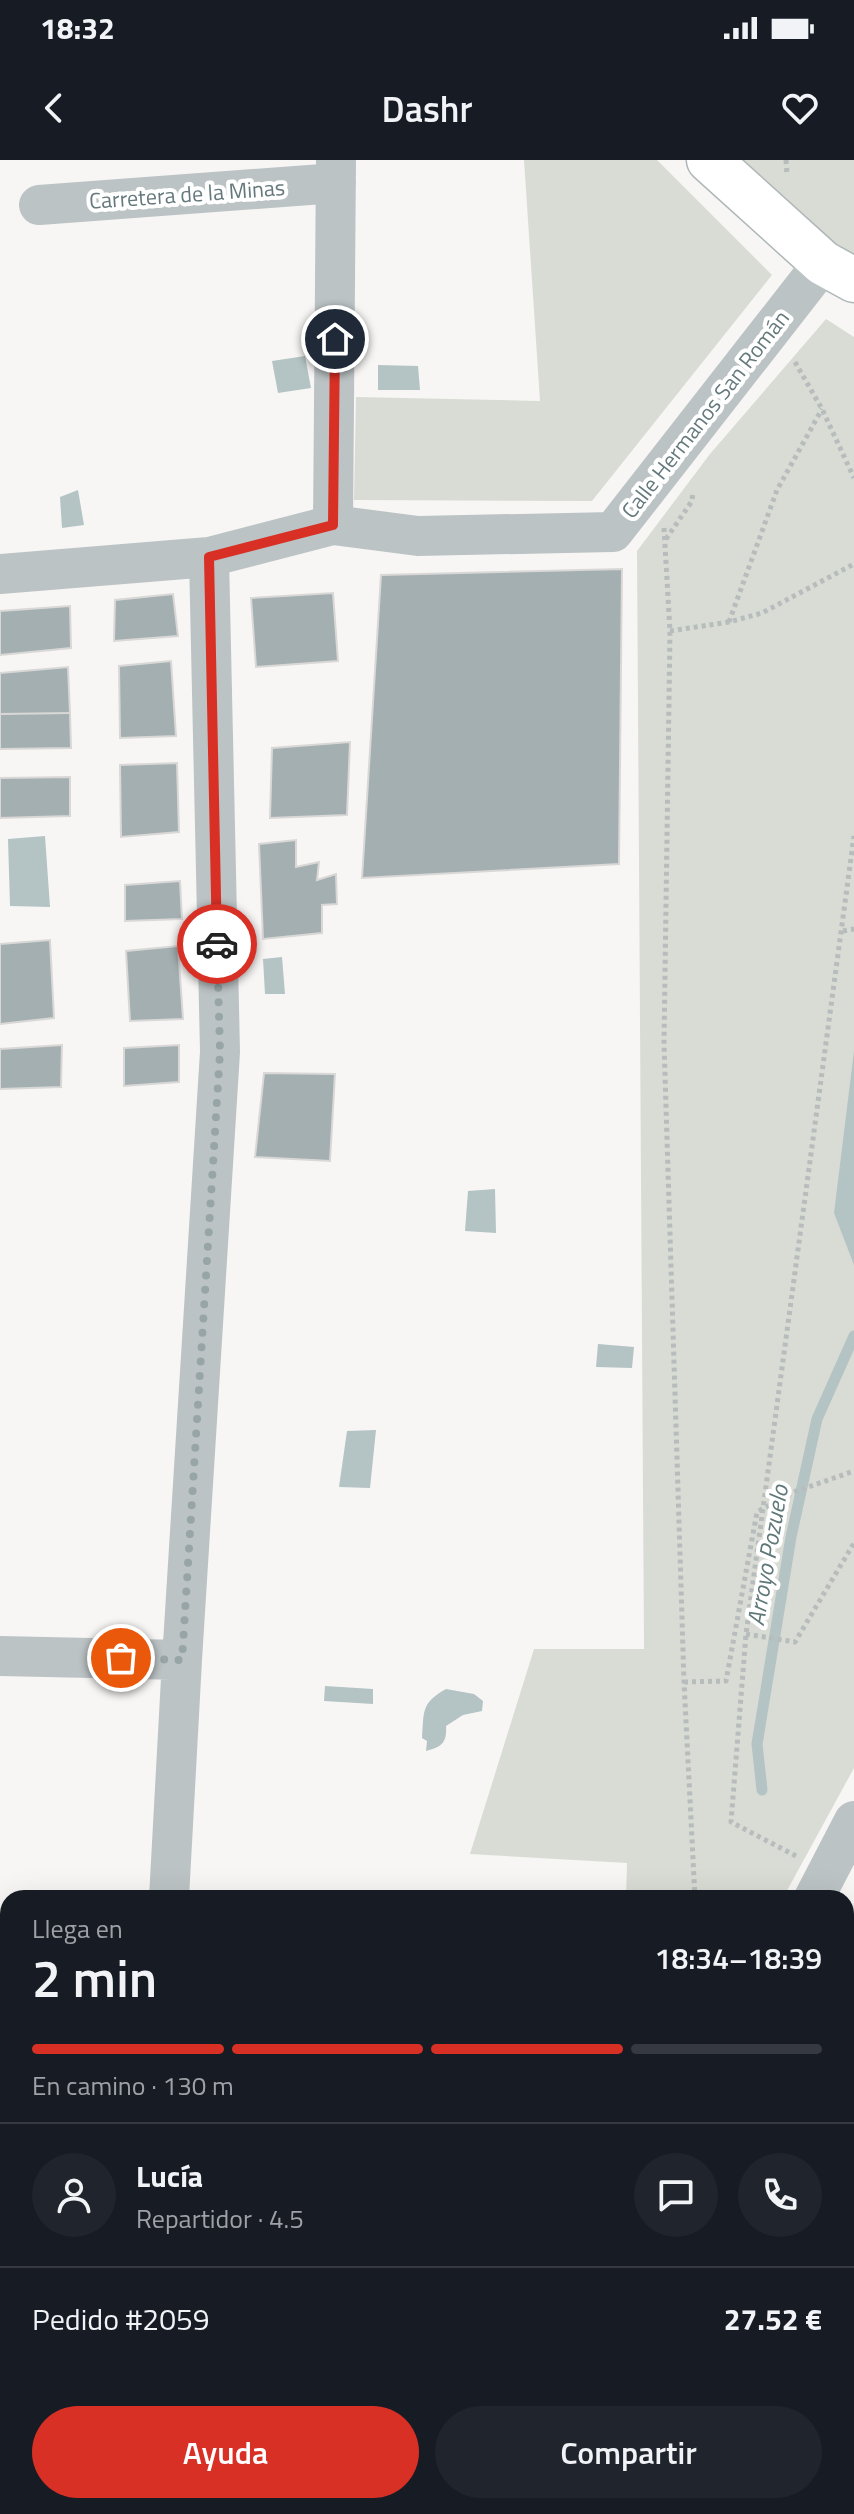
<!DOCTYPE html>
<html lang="es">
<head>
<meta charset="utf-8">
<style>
	:root { --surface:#171b24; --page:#20242c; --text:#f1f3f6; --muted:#9ea1a6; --line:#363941; --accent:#d93025 }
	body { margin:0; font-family:"Titillium Web",sans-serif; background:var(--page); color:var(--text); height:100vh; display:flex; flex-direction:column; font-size:30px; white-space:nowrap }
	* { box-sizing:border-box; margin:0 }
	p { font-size:26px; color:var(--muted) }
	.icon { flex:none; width:44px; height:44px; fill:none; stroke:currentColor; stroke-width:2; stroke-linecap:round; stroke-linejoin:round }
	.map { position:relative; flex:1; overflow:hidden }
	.panel { position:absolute; left:0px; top:1730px; width:854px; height:624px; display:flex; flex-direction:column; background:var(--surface); border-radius:24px 24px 0 0; box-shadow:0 8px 32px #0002 }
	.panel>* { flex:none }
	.pin { position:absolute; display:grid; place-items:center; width:68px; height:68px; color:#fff; margin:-34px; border:4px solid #fff; border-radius:50%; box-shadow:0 2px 8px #0007 }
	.courier { position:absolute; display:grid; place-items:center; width:80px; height:80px; margin:-40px; border:6px solid #d93025; border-radius:50%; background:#fff; color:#222; box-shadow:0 2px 10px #0007 }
	.head em { font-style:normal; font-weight:600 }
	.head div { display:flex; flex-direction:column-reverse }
	.head { display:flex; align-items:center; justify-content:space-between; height:136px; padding:0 32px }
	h1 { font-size:52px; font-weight:600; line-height:60px }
	.bar { display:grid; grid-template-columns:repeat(4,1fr); gap:12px 8px; align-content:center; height:96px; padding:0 32px }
	.bar i { height:10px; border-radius:6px; background:var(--line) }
	.bar .selected { background:var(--accent) }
	.bar p { grid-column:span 4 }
	.line { display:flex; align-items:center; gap:20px; padding:0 32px; border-top:2px solid var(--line) }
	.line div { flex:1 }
	.round { display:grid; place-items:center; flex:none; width:84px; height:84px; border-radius:42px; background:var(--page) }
	.cta { display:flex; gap:16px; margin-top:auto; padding:16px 32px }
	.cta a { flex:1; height:92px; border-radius:48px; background:var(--accent); color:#fff; font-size:32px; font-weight:600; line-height:92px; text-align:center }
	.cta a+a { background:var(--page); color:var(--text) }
	.status { display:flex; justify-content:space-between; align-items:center; height:56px; padding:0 40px; background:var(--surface); direction:ltr }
	.status svg { height:22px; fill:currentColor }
	header { display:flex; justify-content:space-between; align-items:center; height:104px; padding:0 32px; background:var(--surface); font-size:36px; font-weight:600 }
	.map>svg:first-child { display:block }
</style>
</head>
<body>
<div class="status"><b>18:32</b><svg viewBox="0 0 49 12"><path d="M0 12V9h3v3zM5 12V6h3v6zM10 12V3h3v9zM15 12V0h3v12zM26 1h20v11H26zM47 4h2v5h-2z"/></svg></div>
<header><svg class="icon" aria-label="back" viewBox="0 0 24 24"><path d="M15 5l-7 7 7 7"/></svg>Dashr<svg class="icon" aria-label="heart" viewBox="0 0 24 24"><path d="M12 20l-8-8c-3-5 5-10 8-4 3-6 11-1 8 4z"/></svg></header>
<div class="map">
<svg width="854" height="2354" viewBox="0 0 854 2354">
	<rect width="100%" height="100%" fill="#f7f6f5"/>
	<path fill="#e5e6e5" d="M854,1743V2354H633L635,2346H846V1759Z
		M8,2104V2346H575L573,2354H0V2113Z"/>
	<path fill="#d9dcd4" d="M524,0H657L772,115L592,341L354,340L356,237L540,241Z
		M731,0H854V100Z
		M826,159L854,177V1608L783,1738H626L627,1703L470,1694L534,1489H644L637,391L710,294Z
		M854,1968V2354H815L814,2346H846V1970Z
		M358,2346H507L504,2354H355Z"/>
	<path fill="#b4c3c3" d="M305,196L311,228L278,233L272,201Z
		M378,205L418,206L420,230H378Z
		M78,330L84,365L62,368L60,337Z
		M45,676L50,747L10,746L8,679Z
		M282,797L285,834H265L263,799Z
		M854,891V1105L834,1053Z
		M495,1029L496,1073L465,1071L468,1031Z
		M598,1184L634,1187L632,1208L596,1207Z
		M376,1270L370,1328L339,1327L347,1271Z
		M325,1526L373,1529V1544L324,1541Z
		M446,1529L474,1534L483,1541L482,1551L463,1555L446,1566C447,1583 442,1587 426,1591L427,1581L422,1578C424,1551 421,1543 446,1529Z"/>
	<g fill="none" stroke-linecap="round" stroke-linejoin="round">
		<path stroke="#b4c3c3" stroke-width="11" d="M762,1630L757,1584L791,1377L817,1259L854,1176"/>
	</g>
	<path fill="#a4afb1" stroke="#d9d8d7" stroke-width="2" d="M622,409L619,704L362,718L381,415Z
		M333,433L338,501L256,507L251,438Z
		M173,434L178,476L114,481L115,440Z
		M70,446L71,488L0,495V451Z
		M171,501L176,576L120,578L119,506Z
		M68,507L70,553L0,554V513Z
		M70,553L71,588L0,589V554Z
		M350,582L347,655L270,658L272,588Z
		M177,603L179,672L121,677L120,605Z
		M70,617V656L0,658V618Z
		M296,680V707L319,702L317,720L336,714L337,744L322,745V773L263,779L259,684Z
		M180,721L182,759L125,761V725Z
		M50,780L54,858L0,864V784Z
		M178,786L183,859L130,861L126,791Z
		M62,885L61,927L0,929V889Z
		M179,885V922L124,926V888Z
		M264,913L335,914L330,1001L255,997Z"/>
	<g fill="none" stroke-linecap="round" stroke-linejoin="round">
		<g stroke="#afb7b9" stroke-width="47">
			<path id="secondary" d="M709,0L823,103L854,120"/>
		</g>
		<path stroke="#b7bcbd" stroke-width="5" stroke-dasharray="4 4" stroke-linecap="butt" d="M786,0L787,15
			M795,202L822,249L854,318
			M664,368L670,471L664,883L684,1522L695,1738
			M666,379L692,341L693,331
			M729,462L777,330L822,249
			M670,471L729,462L762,453L854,404
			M843,771L854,769
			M746,1474L795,1482L854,1383
			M684,1522L726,1521L757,1352L794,1332L854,1311
			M796,1696L731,1662L746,1474L854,676"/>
		<path stroke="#bcc3c4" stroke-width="40" d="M39,45L336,23
			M333,365L336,0
			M0,414L209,397L333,365L418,376L613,372L823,103
			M0,1496L182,1500
			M169,1738L182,1500L220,892L209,397
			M814,1738L854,1661
			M0,2086L8,2078
			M600,2354L602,2346"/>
		<use href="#secondary" stroke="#fff" stroke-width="44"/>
	</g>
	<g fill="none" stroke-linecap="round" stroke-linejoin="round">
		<path stroke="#98a5a7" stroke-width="8" stroke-dasharray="0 14.4" d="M121,1498L182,1500L220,892L217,784"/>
		<path stroke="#d93025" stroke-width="10" d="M217,784L209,397L333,365L335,179"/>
	</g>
	<g text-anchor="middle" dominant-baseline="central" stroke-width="8" stroke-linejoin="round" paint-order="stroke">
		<g font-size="22" fill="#65797d" stroke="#fff">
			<text transform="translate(187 34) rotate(-4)">Carretera de la Minas</text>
			<text transform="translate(705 254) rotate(-52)">Calle Hermanos San Román</text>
		</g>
		<g font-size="24" font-style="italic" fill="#607878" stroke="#fff">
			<text transform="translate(767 1395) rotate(-80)">Arroyo Pozuelo</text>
		</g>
	</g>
</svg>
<div class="pin" style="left:121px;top:1498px;background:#ea580c"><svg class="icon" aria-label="bag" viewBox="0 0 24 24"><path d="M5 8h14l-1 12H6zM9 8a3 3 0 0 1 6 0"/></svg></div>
<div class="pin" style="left:335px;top:179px;background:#1f2937"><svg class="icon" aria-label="home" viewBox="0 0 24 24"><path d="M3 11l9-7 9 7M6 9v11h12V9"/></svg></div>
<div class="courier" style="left:217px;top:784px"><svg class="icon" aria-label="car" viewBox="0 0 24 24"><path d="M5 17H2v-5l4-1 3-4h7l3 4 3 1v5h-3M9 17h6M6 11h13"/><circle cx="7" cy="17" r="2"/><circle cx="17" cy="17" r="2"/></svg></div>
<section class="panel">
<div class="head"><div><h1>2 min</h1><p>Llega en</p></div><em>18:34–18:39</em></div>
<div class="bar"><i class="selected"></i><i class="selected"></i><i class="selected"></i><i></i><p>En camino · 130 m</p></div>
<div class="line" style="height:144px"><a class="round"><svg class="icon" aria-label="person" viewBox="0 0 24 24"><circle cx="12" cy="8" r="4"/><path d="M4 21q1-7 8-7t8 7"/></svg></a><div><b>Lucía</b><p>Repartidor · 4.5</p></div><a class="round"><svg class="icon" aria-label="chat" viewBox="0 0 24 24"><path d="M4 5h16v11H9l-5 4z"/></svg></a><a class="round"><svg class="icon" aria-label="phone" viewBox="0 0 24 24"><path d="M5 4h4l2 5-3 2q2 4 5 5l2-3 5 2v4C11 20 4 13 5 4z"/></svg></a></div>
<div class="line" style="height:104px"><div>Pedido #2059</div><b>27.52 €</b></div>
<div class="cta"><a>Ayuda</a><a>Compartir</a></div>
</section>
</div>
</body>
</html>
